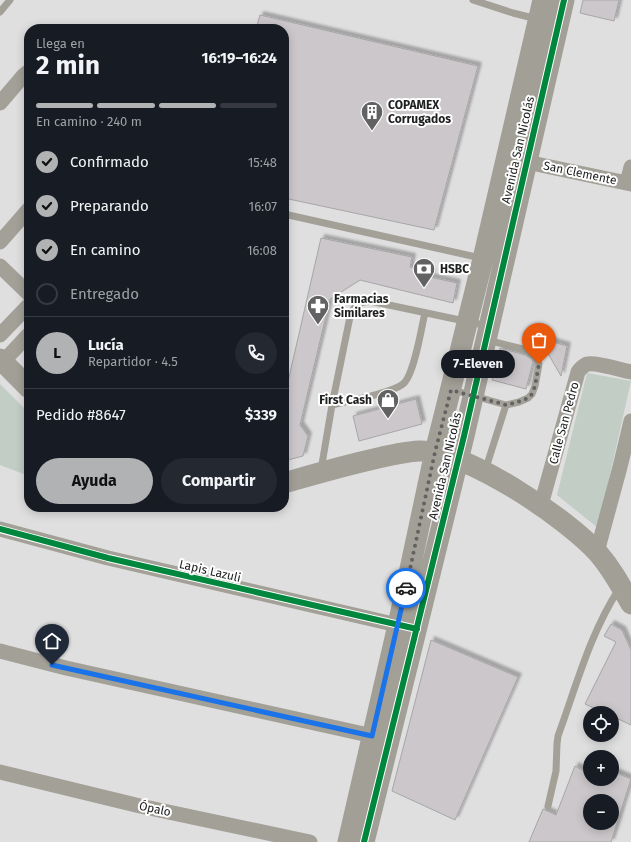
<!DOCTYPE html>
<html lang="es">
<head>
<meta charset="utf-8">
<style>
	:root { --surface:#171b24; --page:#242831; --text:#f1f3f6; --muted:#9ea1a6; --line:#363941; --accent:#b1b2b3 }
	body { margin:0; font-family:"Fira Sans",sans-serif; background:var(--page); color:var(--text); height:100vh; display:flex; flex-direction:column; font-size:15px; white-space:nowrap }
	* { box-sizing:border-box; margin:0 }
	p { font-size:13px; color:var(--muted) }
	.icon { flex:none; width:22px; height:22px; fill:none; stroke:currentColor; stroke-width:2; stroke-linecap:round; stroke-linejoin:round }
	.map { position:relative; flex:1; overflow:hidden }
	.panel { position:absolute; left:24px; top:24px; width:265px; height:488px; display:flex; flex-direction:column; background:var(--surface); border-radius:16px; box-shadow:0 2px 10px #0003 }
	.panel>* { flex:none }
	.tools { position:absolute; left:583px; top:706px; display:grid; gap:8px }
	.tools a { display:grid; place-items:center; width:36px; height:36px; border-radius:50%; background:var(--surface); box-shadow:0 2px 10px #0003; font-size:20px }
	.pin { position:absolute; display:grid; place-items:center; width:34px; height:34px; color:#fff; margin:-41px -17px; border-radius:50% 50% 50% 0; rotate:-45deg; box-shadow:0 0 4px #0007 }
	.pin .icon { rotate:45deg }
	.courier { position:absolute; display:grid; place-items:center; width:40px; height:40px; margin:-20px; border:3px solid #1a73e8; border-radius:50%; background:#fff; color:#222; box-shadow:0 1px 5px #0007 }
	.bubble { position:absolute; height:28px; border-radius:14px; background:var(--surface); box-shadow:0 2px 10px #0003; font-size:13px; font-weight:700; line-height:28px; text-align:center }
	.overview em { font-style:normal; font-weight:700 }
	.overview div { display:flex; flex-direction:column-reverse }
	.overview { display:flex; align-items:center; justify-content:space-between; height:68px; padding:0 12px }
	h1 { font-size:26px; font-weight:700; line-height:30px }
	.bar { display:grid; grid-template-columns:repeat(4,1fr); gap:6px 4px; align-content:center; height:48px; padding:0 12px }
	.bar i { height:5px; border-radius:3px; background:var(--line) }
	.bar .active { background:var(--accent) }
	.bar p { grid-column:span 4 }
	.line { display:flex; align-items:center; gap:10px; padding:0 12px; border-top:1px solid var(--line) }
	.line div { flex:1 }
	.round { display:grid; place-items:center; flex:none; width:42px; height:42px; border-radius:21px; background:var(--page) }
	ol { padding:0 12px; list-style:none }
	li { display:flex; align-items:center; gap:12px; height:44px }
	li p { margin-inline-start:auto }
	li .icon { padding:4px; border-radius:50%; background:var(--accent); color:#111; stroke-width:4 }
	li:last-child { color:var(--muted) }
	li i { width:22px; height:22px; border:2px solid var(--line); border-radius:50% }
	.cta { display:flex; gap:8px; margin-top:auto; padding:8px 12px }
	.cta a { flex:1; height:46px; border-radius:24px; background:var(--accent); color:#111; font-size:16px; font-weight:700; line-height:46px; text-align:center }
	.cta a+a { background:var(--page); color:var(--text) }
	.map>svg:first-child { display:block }
</style>
</head>
<body>
<div class="map">
<svg width="631" height="842" viewBox="0 0 631 842">
	<defs>
		<filter id="shadow"><feDropShadow dx="3.5" dy="-3.5" stdDeviation="1" flood-color="#0004"/></filter>
	</defs>
	<rect width="100%" height="100%" fill="#dfdfdf"/>
	<path fill="#c2cdc5" d="M587,373L631,381L598,528L557,495Z
		M0,384L29,413V476L0,465Z"/>
	<path fill="#ccc7cb" stroke="#a7a6a7" fill-rule="evenodd" filter="url(#shadow)" d="M583,0H619L614,21L580,13Z
		M260,15L478,66L434,230L284,198V29H256Z
		M321,238L412,257L410,267L432,272L430,277L457,283L453,303L360,280L330,299L300,425L308,436L303,456L284,461V399Z
		M539,338L567,346L561,376Z
		M500,348L525,355L532,359L533,362L526,389L492,380Z
		M416,399L422,424L359,441L353,416Z
		M611,624L622,630L631,650V725L612,716V713H605L585,704L616,642L604,636Z
		M431,640L518,677L455,820L392,791Z
		M575,766L590,774V779H612V771L631,779L611,842H529L543,809L556,815ZM590,801H612V823H590Z"/>
	<g fill="none" stroke-linecap="round" stroke-linejoin="round">
		<path stroke="#a3a098" stroke-width="7" d="M473,0L513,13L537,19
			M0,12L10,0
			M284,214L503,263
			M453,390L506,405L519,402L528,398L532,394L535,386L539,364L536,356L527,350L487,340
			M332,405C348,401 396,393 405,382C415,370 421,329 425,313
			M321,470L332,405L351,312C356,305 360,302 370,301L488,326
			M485,471L506,405
			M548,806L556,771L557,744L558,736C576,687 590,633 619,589"/>
		<path stroke="#a3a098" stroke-width="15" d="M0,103L24,75L29,71
			M517,160L631,184
			M627,183L631,167
			M0,242L29,209
			M0,266L29,294
			M0,335L29,305
			M3,362L29,334
			M541,505L578,372C580,369 583,366 587,364C596,362 621,370 631,372
			M0,529L108,558L406,627
			M597,552L620,467L631,421
			M0,651L66,668L382,738
			M0,772L140,806L310,842"/>
		<path stroke="#a29f97" stroke-width="21" d="M0,359L29,388
			M284,483C308,476 333,469 357,463C378,458 399,452 420,451C466,450 568,519 598,553C612,569 621,586 631,604
			M348,842L398,625L435,452L483,259L543,0
			M364,842L464,436L564,0"/>
		<g stroke="#fff" stroke-width="8">
			<path id="cycleway" d="M0,529L108,558L417,629
				M364,842L464,436L564,0"/>
		</g>
		<use href="#cycleway" stroke="#00873e" stroke-width="6"/>
	</g>
	<g fill="none" stroke-linecap="round" stroke-linejoin="round">
		<path stroke="#626262" stroke-width="4" stroke-dasharray="0 7.2" d="M406,588L435,452L451,390L506,405L518,402L528,398L532,394L535,386L539,364"/>
		<path stroke="#1a73e8" stroke-width="5" d="M52,665L372,736L406,588"/>
	</g>
	<defs>
		<g id="building-pin" transform="scale(1.15)"><path d="M0 17L-7.5 6A9.5 9.5 0 1 1 7.5 6Z" fill="#626262" stroke="#fff"/><path d="M-4-6H4V6H1V3H-1V6H-4ZM-2.5-4.3h1.7v1.8h-1.7ZM.8-4.3h1.7v1.8H.8ZM-2.5-1h1.7V.8h-1.7ZM.8-1h1.7V.8H.8Z" fill="#fff"/></g>
		<g id="bank-pin" transform="scale(1.15)"><path d="M0 17L-7.5 6A9.5 9.5 0 1 1 7.5 6Z" fill="#626262" stroke="#fff"/><path d="M-6-4H6V4H-6ZM0-2.3a2.3 2.3 0 1 0 0 4.6a2.3 2.3 0 1 0 0-4.6Z" fill="#fff"/></g>
		<g id="pharmacy-pin" transform="scale(1.15)"><path d="M0 17L-7.5 6A9.5 9.5 0 1 1 7.5 6Z" fill="#626262" stroke="#fff"/><path d="M-2-6h4v4h4v4h-4v4h-4v-4h-4v-4h4Z" fill="#fff"/></g>
		<g id="shop-pin" transform="scale(1.15)"><path d="M0 17L-7.5 6A9.5 9.5 0 1 1 7.5 6Z" fill="#626262" stroke="#fff"/><path d="M-5-2.5h2.3a2.7 3.5 0 0 1 5.4 0H5L5.5 6h-11ZM-1.5-2.5h3a1.5 2.3 0 0 0-3 0Z" fill="#fff"/></g>
	</defs>
	<g fill-rule="evenodd">
		<use href="#building-pin" x="372" y="112"/>
		<use href="#bank-pin" x="424" y="269"/>
		<use href="#pharmacy-pin" x="318" y="306"/>
		<use href="#shop-pin" x="388" y="400"/>
	</g>
	<g text-anchor="middle" dominant-baseline="central" stroke-width="4" stroke-linejoin="round" paint-order="stroke">
		<g font-size="12" font-weight="bold" fill="#1e1f1f" stroke="#fff" text-anchor="start">
			<text x="388" y="105">COPAMEX<tspan x="388" dy="14">Corrugados</tspan></text>
			<text x="440" y="269">HSBC</text>
			<text x="334" y="299">Farmacias<tspan x="334" dy="14">Similares</tspan></text>
			<text x="372" y="400" text-anchor="end">First Cash</text>
		</g>
		<g font-size="12" fill="#1e1f1f" stroke="#fff">
			<text transform="translate(518 150) rotate(-77)">Avenida San Nicolás</text>
			<text transform="translate(580 173) rotate(12)">San Clemente</text>
			<text transform="translate(564 423) rotate(-75)">Calle San Pedro</text>
			<text transform="translate(445 466) rotate(-77)">Avenida San Nicolás</text>
			<text transform="translate(210 571) rotate(13)">Lapis Lazuli</text>
			<text transform="translate(155 809) rotate(12)">Ópalo</text>
		</g>
	</g>
</svg>
<div class="tools">
<a><svg class="icon" aria-label="locate" viewBox="0 0 24 24"><circle cx="12" cy="12" r="6"/><path d="M12 2v4M12 18v4M2 12h4M18 12h4"/></svg></a>
<a>+</a>
<a>−</a>
</div>
<div class="pin" style="left:539px;top:364px;background:#ea580c"><svg class="icon" aria-label="bag" viewBox="0 0 24 24"><path d="M5 8h14l-1 12H6zM9 8a3 3 0 0 1 6 0"/></svg></div>
<div class="pin" style="left:52px;top:665px;background:#1f2937"><svg class="icon" aria-label="home" viewBox="0 0 24 24"><path d="M3 11l9-7 9 7M6 9v11h12V9"/></svg></div>
<div class="courier" style="left:406px;top:588px"><svg class="icon" aria-label="car" viewBox="0 0 24 24"><path d="M5 17H2v-5l4-1 3-4h7l3 4 3 1v5h-3M9 17h6M6 11h13"/><circle cx="7" cy="17" r="2"/><circle cx="17" cy="17" r="2"/></svg></div>
<div class="bubble" style="left:441px;top:350px;width:74px">7-Eleven</div>
<section class="panel">
<div class="overview"><div><h1>2 min</h1><p>Llega en</p></div><em>16:19–16:24</em></div>
<div class="bar"><i class="active"></i><i class="active"></i><i class="active"></i><i></i><p>En camino · 240 m</p></div>
<ol>
<li><svg class="icon" aria-label="check" viewBox="0 0 24 24"><path d="M5 12l5 5 9-10"/></svg>Confirmado<p>15:48</p></li>
<li><svg class="icon" aria-label="check" viewBox="0 0 24 24"><path d="M5 12l5 5 9-10"/></svg>Preparando<p>16:07</p></li>
<li><svg class="icon" aria-label="check" viewBox="0 0 24 24"><path d="M5 12l5 5 9-10"/></svg>En camino<p>16:08</p></li>
<li><i></i>Entregado</li>
</ol>
<div class="line" style="height:72px"><b class="round" style="background:var(--accent);color:#111">L</b><div><b>Lucía</b><p>Repartidor · 4.5</p></div><a class="round"><svg class="icon" aria-label="phone" viewBox="0 0 24 24"><path d="M5 4h4l2 5-3 2q2 4 5 5l2-3 5 2v4C11 20 4 13 5 4z"/></svg></a></div>
<div class="line" style="height:52px"><div>Pedido #8647</div><b>$339</b></div>
<div class="cta"><a>Ayuda</a><a>Compartir</a></div>
</section>
</div>
</body>
</html>
